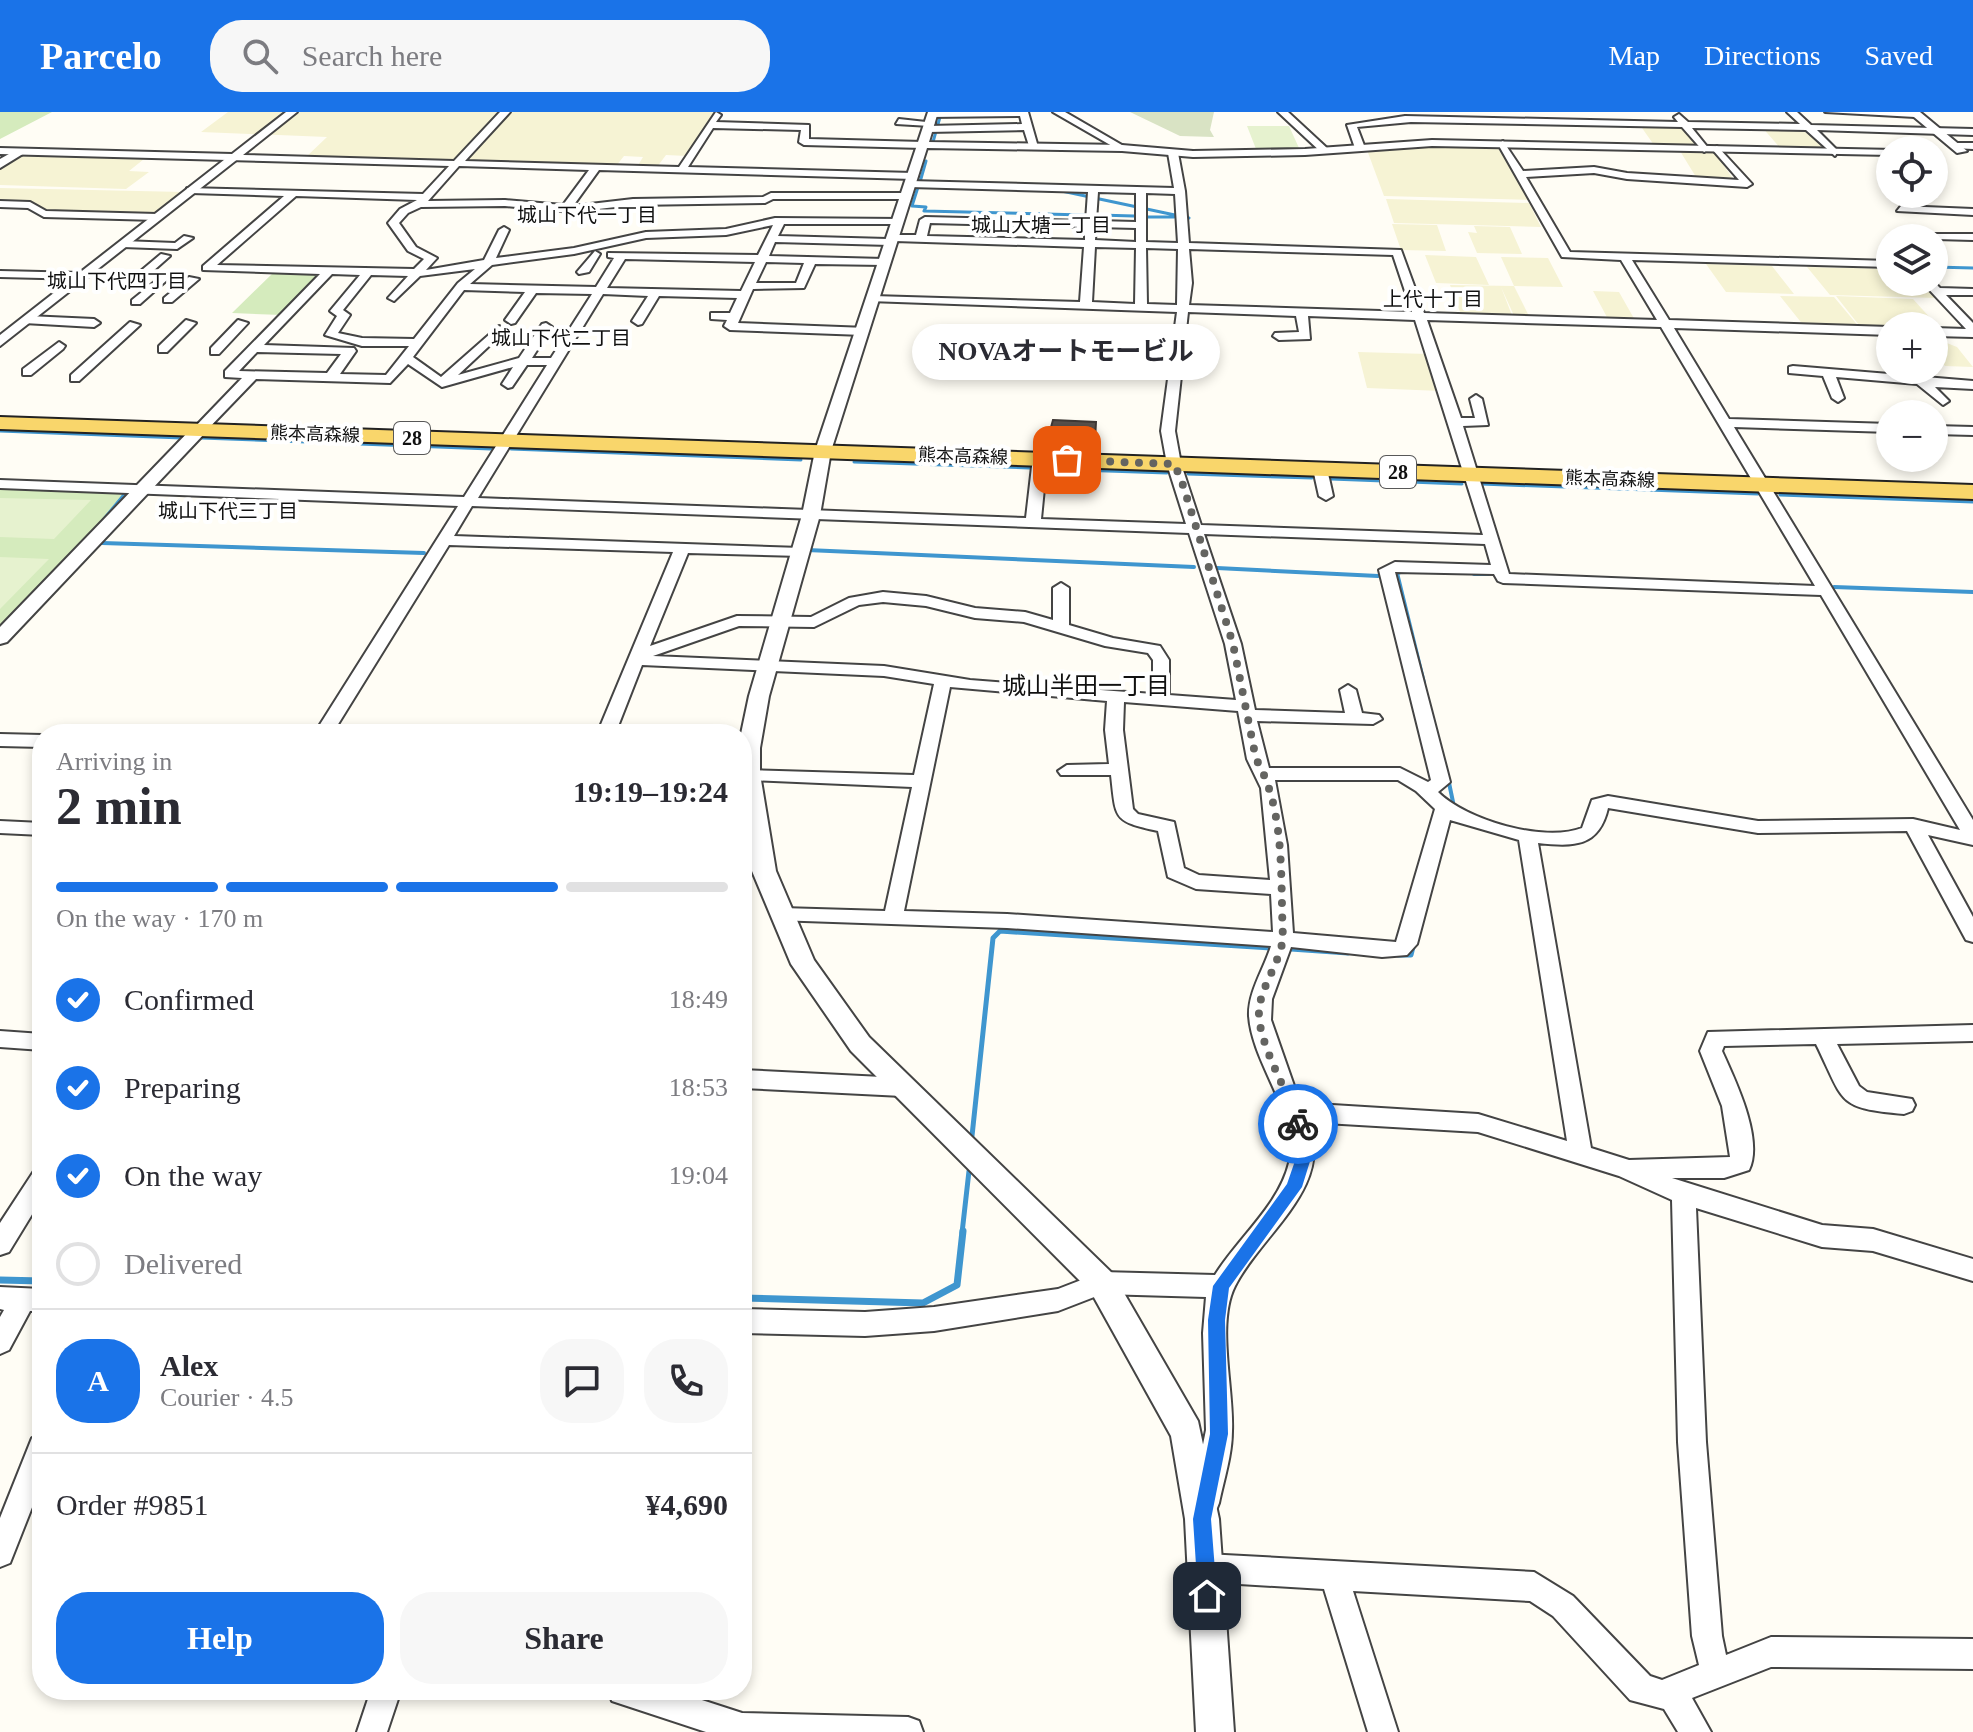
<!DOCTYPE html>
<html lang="en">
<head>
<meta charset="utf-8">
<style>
	:root { --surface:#fff; --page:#f7f7f7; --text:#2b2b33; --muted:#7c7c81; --line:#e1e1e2; --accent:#1a73e8 }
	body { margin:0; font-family:"Times New Roman","Noto Sans JP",serif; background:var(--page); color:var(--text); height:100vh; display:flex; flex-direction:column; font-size:30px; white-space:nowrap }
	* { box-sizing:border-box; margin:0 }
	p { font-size:26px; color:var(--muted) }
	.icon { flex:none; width:44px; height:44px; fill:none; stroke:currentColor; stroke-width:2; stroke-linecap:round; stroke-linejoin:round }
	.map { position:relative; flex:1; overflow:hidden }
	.drawer { position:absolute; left:32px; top:612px; width:720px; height:976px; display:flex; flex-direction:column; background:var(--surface); border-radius:32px; box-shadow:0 4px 12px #0003 }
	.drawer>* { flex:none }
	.buttons { position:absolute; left:1876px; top:24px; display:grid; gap:16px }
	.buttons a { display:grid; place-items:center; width:72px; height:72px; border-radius:50%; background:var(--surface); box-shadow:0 4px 12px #0003; font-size:40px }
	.pin { position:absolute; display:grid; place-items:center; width:68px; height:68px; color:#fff; margin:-34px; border-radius:16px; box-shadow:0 4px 12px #0006 }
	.courier { position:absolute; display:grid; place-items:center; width:80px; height:80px; margin:-40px; border:6px solid #1a73e8; border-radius:50%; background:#fff; color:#222; box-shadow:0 2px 10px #0007 }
	.bubble { position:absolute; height:56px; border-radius:28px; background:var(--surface); box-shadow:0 4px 12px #0003; font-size:26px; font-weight:700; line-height:56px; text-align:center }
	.summary em { font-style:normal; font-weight:700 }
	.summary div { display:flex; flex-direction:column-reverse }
	.summary { display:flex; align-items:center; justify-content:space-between; height:136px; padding:0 24px }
	h1 { font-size:52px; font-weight:700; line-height:60px }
	.bar { display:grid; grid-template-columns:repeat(4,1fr); gap:12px 8px; align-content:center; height:96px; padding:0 24px }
	.bar i { height:10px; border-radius:6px; background:var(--line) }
	.bar .active { background:var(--accent) }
	.bar p { grid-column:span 4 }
	.line { display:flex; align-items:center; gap:20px; padding:0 24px; border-top:2px solid var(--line) }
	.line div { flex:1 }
	.round { display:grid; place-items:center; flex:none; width:84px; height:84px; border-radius:32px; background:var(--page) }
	ol { padding:0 24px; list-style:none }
	li { display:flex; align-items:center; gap:24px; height:88px }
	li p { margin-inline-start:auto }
	li .icon { padding:8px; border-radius:50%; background:var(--accent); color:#fff; stroke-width:4 }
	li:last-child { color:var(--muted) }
	li i { width:44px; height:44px; border:4px solid var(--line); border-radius:50% }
	.primary-button { display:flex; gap:16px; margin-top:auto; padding:16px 24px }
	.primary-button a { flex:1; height:92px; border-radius:32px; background:var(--accent); color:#fff; font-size:32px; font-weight:700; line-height:92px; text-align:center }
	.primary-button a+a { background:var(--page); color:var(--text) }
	header { display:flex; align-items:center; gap:48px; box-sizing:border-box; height:112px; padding:0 40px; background:var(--accent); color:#fff }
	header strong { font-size:38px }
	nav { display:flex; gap:44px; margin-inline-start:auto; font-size:28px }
	.search { width:560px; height:72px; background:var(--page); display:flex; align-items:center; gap:20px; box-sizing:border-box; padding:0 28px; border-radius:32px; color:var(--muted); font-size:30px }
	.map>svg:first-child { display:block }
</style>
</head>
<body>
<header>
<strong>Parcelo</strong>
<div class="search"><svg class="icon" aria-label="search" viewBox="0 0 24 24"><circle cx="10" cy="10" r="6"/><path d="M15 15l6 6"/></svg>Search here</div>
<nav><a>Map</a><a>Directions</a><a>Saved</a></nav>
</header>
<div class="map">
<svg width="1973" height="1620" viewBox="0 0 1973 1620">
	<rect width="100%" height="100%" fill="#fffdf5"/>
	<path fill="#f6f3d4" d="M228,0H714L687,44L666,43L657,55H637L643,45L624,44L616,54L305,46L327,25L201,20Z
		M1657,13L1680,14L1696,34L1654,33L1642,16H1658Z
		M1761,14L1806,16L1828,38H1782Z
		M1417,34L1498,36L1533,88L1384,84L1367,38Z
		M1680,39L1715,40L1733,67L1696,65Z
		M20,44L144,47L129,59L149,60L126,77L0,73V57Z
		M0,76L184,80L154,105L46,102L31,93L0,92Z
		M1386,87L1529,91L1541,115L1394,111Z
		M1392,112L1437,113L1446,139L1401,138Z
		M1474,114L1510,115L1522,142L1477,141L1468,120L1477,121Z
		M1425,143L1476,145L1489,173L1436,171Z
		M1501,145L1548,146L1563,175L1514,174Z
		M1706,152L1772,154L1794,182L1726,180Z
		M1807,155L1890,157V170H1921L1936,186L1830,183Z
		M1450,173L1514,174L1530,206H1515L1501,175L1513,206L1462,205Z
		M1593,179L1619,180L1636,210L1609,209Z
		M1780,184L1834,185L1860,216L1804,214Z
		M1836,184L1913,187L1942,219H1934V214L1862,217Z
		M1934,226L1957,235L1973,255L1945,254L1934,241Z
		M1358,240L1428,242L1441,279L1367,276Z"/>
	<path fill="#d5ebbd" d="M0,0H52L0,27Z
		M273,161L321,162L282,203L232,201Z
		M0,374L142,377L0,526Z"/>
	<path fill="#d9e3c4" d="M1130,0H1214L1210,18L1214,25L1180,24Z"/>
	<path fill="#e6f2cf" d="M1247,14H1289L1299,36L1256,37Z
		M0,386L91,388L54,427L0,425Z
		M0,445L49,447L0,497Z"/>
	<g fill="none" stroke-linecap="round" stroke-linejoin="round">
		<path stroke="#3f96cf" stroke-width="3" d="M933,30L940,5
			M920,70L926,49
			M918,75L912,94L926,95L924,99L1084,103
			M1057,78L1189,106
			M1098,103L1134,104
			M1148,105H1174
			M1934,155L1973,156
			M0,319L182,326
			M201,326L491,337
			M511,337L801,348
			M854,350L1030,356
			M1048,357L1167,361
			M1188,362L1312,366
			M1331,367L1462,372
			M1481,372L1758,382
			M1780,383L1973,390
			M103,408L127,379"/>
		<path stroke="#3f96cf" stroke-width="4" d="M102,431L424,441
			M807,438L1194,455
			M1217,456L1378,464
			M1404,459L1397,461L1424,571
			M1474,462H1489
			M1834,475L1973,480
			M1448,666L1453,690"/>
		<path stroke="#3f96cf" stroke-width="5" d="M1291,837L1348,841
			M1398,843H1411L1414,831
			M972,1024L993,826L1000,819L1271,836
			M962,1121L969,1059"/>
		<path stroke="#3f96cf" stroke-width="7" d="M0,1168L42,1169
			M742,1186L923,1191L957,1173L963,1119"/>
		<g stroke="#444" stroke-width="4">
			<path id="minor" d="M286,0H297L243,43L454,49L500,0H510L465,49L679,55L716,0L721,3L716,10L809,13V27L923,30L928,33L923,36L804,33L799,30L801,18L713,16L688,55L913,61L918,64L913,67L599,58L573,94L633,87L763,85L771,81H905L910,84L905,87H773L765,91L633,93L572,100L505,94L421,95L408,101L399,111L416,135L437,146L426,158L484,148L499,118L504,115L509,118L496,146L574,136L646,120L726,117L775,106L902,107V111L898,112H784L778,124L887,127L892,123H916L920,108L925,105L1086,109L1088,80L910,75L905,72L910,69L1174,76L1168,41L1173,38L1178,41L1185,79L1189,131L1401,138L1424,201L1657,208L1621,148L1562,145L1498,32L1503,29L1523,59L1594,55L1627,61L1739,68L1712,37L1717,34L1752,72L1747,75L1627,67L1594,61L1526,65L1570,140L1890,149V155L1632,148L1669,208L1890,215V223L1674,216L1729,307L1890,312V320L1734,315L1973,708V733L1928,723L1973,805V830L1966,828L1907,719L1758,721L1608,696C1599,735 1574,735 1538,731L1591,1036L1629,1048L1730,1045L1722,994L1700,939L1708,920L1973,913V929L1837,932L1859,974L1867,980L1912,987L1915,993L1912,999L1904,1002C1836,996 1845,991 1816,932L1724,934L1722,939C1735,968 1764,1027 1749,1058L1724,1066H1672L1822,1113L1873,1117L1973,1147V1169L1873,1139L1822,1135L1696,1096L1706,1330L1722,1524L1726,1543L1771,1525L1973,1527V1557L1771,1555L1692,1586L1711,1620H1678L1664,1597L1630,1588L1553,1504L1530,1489L1353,1479L1398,1620H1368L1324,1477L1206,1470L1196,1466L1192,1456L1196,1446L1206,1442L1534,1460L1573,1484L1650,1564L1662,1568L1699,1553L1692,1524L1678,1330L1672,1088L1619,1064L1478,1020L1308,1010C1335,1075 1261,1122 1235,1174C1216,1211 1234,1278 1232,1319C1232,1343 1224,1367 1219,1391L1215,1401L1205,1405L1195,1401L1191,1391L1206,1318L1203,1221L1206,1185L1102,1182L1058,1199L934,1219L865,1224L742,1221V1197L865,1200L934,1195L1058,1177L1102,1160L1215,1163C1238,1126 1279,1093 1289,1051C1301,1006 1252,952 1249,904C1248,880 1264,857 1271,834L1007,816L775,808L772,803L775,798L782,796L885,799L912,675L749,668L742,665L743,658L914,663L934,572L884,564L642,553L615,622H597L673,440L449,433L332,622H314L458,394L0,376V368L464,385L547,253H527L512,275L508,276L502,272L513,255L442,275L408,252L390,271L256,267L204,321L192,318L242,266L225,265V259L320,162L203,158V154L284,84L191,81L187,76L423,82L449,54L0,42V36L232,42ZM459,54L589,58L563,93L505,88L428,89ZM1098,80L1136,81V110L1096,109ZM1146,81L1175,82L1178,131L1146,130ZM296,84L417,88L400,97L388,111L408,139L424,147L414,157L217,153ZM930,111L1085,115V128L927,124ZM773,113L758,143L608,141V145L614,146L596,175L470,172L492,153L574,142L646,126L726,123ZM1096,115L1136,116V130L1095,128ZM895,129L1084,135L1080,190L873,184L867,187L869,189L1177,200L1161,319L1167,352L1186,412L1041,407L1047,346L1040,342L1033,346L1026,406L478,386L603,182L648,184L632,209L638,213L642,212L659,184L737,186L730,201H711V207L727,208L724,214L730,218L863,223L867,222V216L738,211L753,177L804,176L815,152L884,153L890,150L884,147L769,144L775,130L890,133ZM1095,135L1136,136L1135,192L1092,190ZM1146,136L1178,137L1177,193L1147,192ZM1189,137L1393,143L1412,200L1189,193L1192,171ZM625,147L755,150L741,179L607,176ZM766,150L804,151L796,171H756ZM475,157L458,171L414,227L362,226L338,221L350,203L343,198L371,163L408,164L388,186L394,189L420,164ZM332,162L360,163L330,199L337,204L325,223L362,234H409L386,263L340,262L356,239L354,236L264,233ZM464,178L525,180L505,208L511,212L515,211L536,181L592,182L551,246H532L552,215L546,211L542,212L519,246L458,263L503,221L505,218L499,214L441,265L413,245ZM1188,200L1296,204L1299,220L1275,221L1273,224L1279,228L1310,227L1308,204L1415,208L1483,423L1201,413L1181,352L1175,319ZM1427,208L1661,215L1815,474L1509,462L1463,314L1488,313L1482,287L1476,283L1470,287L1475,306H1461ZM257,240L341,242L327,261L239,259ZM472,394L1189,421L1225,532L1236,588L1169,583V548L1160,534L1113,526L1069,513V476L1061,471L1053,476V508L1025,500L975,496L926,484L883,480L849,486L811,505L737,504L650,534L688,441L801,444L808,440L801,436L454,424ZM1204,422L1485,432L1491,453L1395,450L1379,458L1431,668L1428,670L1400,656H1269L1257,609L1373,612L1382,607L1379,603L1362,601L1356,578L1348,573L1340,578L1345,601L1255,598L1241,532ZM1395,460L1494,462L1498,469L1503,471L1821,483L1960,718L1913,707L1758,709L1608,684L1592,688L1582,716C1544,731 1466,708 1438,680L1450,670ZM883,490L926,494L975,506L1024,510L1105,534L1148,541L1153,548V582L970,568L884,554L653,544L739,514L814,515L859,493ZM950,575L1107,589L1105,618L1109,652L1067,653L1058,659L1061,663H1111C1116,708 1113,709 1158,719L1168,765L1196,777L1271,782L1273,820L1007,802L904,799ZM1124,590L1238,599L1247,647L1261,676L1270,768L1199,763L1184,756L1174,710L1138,702L1133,697L1123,618ZM1275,668H1398L1416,679L1435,697L1396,830L1293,821L1287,733ZM1450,708L1519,728L1567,1029L1478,1002L1300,991L1271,908L1272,887L1291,835L1382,845L1407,843L1417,832Z
				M933,0H1028L1038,35L1030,37L1024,18L928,20L923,17L928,14L1022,12L1020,4L930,5Z
				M1053,0H1065L1127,36L1119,38Z
				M1278,0H1288L1328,37V41H1322Z
				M1787,0H1797L1811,13L1973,17V23L1817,18L1838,39L1835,44L1806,18L1692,16L1709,37L1704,40L1682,15L1411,10L1357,15L1365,36L1360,39L1355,36L1347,13L1405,4L1678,10L1674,5L1679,2L1688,10L1800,12Z
				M1825,0H1918L1920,2L1915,5Z
				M899,7L935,11L930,14L896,12Z
				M1956,31H1973V37L1953,36Z
				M0,89L30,90L46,99L157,102L162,105L157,108L44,105L28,96L0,95Z
				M1901,94L1973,97V103L1897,99Z
				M1903,122H1973V128L1898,126Z
				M184,124L193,126L177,137L123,135L118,132L123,129L175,131Z
				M595,139L600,142L589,160L579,162L577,160Z
				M161,142L170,144L144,167H136V163Z
				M0,159L83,161L89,164L83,167L0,165Z
				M163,163L169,166L167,168L140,192H132V188Z
				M189,165L199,167L172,190H164V186Z
				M1922,170H1934L1940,176L1973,177V183H1946L1973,211V225L1934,224V216L1966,217Z
				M28,204L94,207L100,211L94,215L24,211V205Z
				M186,208L196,211L167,240H159V234Z
				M238,208L248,211L219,242H211V236Z
				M130,210L140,213L79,269H71V263Z
				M59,230L65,234L63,237L31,263H23V257Z
				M1793,254L1973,269V277L1935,275L1949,289L1943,293L1917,272L1836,265L1844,286L1838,290L1832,286L1823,264L1789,261V255Z
				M1934,314L1973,315V323L1934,322Z
				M1320,353L1327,357L1333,384L1326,388L1319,384L1313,357Z
				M0,622L42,623V635L0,634Z
				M0,709L42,711V723L0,721Z
				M0,919L42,922V938L0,935Z
				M742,958L902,966L910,969L913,975L910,981L902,984L742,976Z
				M42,1056V1086L9,1140L0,1143V1111L34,1059Z
				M0,1175L42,1177V1199H30L9,1238L0,1242V1205L4,1198L0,1197Z
				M42,1322V1370L10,1451L0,1455V1406L32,1326Z
				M371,1578H401L387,1620H357Z
				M608,1578H671L742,1601L908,1605L919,1609L923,1620H706L612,1589Z"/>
		</g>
		<g stroke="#444" stroke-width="4">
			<path id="tertiary" d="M928,0H938L929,30L1122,33L1193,39L1305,37L1432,28L1894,38H1890V43L1432,34L1305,43L1193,45L1122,39L927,36L831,339L820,403L769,584L760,636V662L776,759L814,848L869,925L1113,1162L1198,1309L1219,1407L1234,1620H1196L1185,1407L1171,1324L1091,1180L851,939L791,852L752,759L742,688L741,622L749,584L802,403L815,339Z
				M1908,0H1920L1967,39L1957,41Z
				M16,38L26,40L0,56V47Z
				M229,44L239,46L0,234V223Z
				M199,313L207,318L205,321L7,530L0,532V515L193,315Z"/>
		</g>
		<g stroke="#222" stroke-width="4">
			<path id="primary" d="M0,305L1973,373V387L0,317Z"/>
		</g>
		<use href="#minor" fill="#fff" fill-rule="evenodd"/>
		<use href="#tertiary" fill="#fff" fill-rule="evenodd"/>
		<use href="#primary" fill="#f9d66b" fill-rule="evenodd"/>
	</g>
	<path fill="#4d4742" d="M1096,310L1094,340L1048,338V326Z"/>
	<path fill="#5a524d" stroke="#3f3936" stroke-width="2" d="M1053,308L1096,310L1095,328L1048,326Z"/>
	<path fill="#1a73e8" d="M1298,1006L1306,1012L1311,1046L1302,1075L1229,1176L1225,1208L1228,1322L1211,1407L1217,1484L1207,1493L1198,1484L1193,1407L1210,1322L1208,1208L1213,1174L1287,1072L1296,1046L1291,1012Z"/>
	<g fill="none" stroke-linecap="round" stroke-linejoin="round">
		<path stroke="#646461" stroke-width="8" stroke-dasharray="0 14.4" d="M1067,348L1174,352L1181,367L1233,532L1256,647C1286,699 1280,767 1283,826C1280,851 1261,874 1259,898C1257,931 1289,980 1298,1012"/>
	</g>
	<g text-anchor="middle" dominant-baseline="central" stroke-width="8" stroke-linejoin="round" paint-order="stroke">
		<g font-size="18" fill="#111" stroke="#fff">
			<text transform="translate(315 322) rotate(2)">熊本高森線</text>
			<text transform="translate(963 344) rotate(2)">熊本高森線</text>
			<text transform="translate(1610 367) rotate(2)">熊本高森線</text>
		</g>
		<g font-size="20" fill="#111" stroke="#fff">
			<text x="587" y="103">城山下代一丁目</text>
			<text x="1041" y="113">城山大塘一丁目</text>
			<text x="117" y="169">城山下代四丁目</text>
			<text x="1433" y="187">上代十丁目</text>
			<text x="561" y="226">城山下代二丁目</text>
			<text x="228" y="399">城山下代三丁目</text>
		</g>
		<g fill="#fff" stroke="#585858" stroke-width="2">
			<rect x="394" y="310" width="36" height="32" rx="6"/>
			<rect x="1380" y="344" width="36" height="32" rx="6"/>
		</g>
		<g font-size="20" font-weight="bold" fill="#111">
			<text x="412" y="326">28</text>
			<text x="1398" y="360">28</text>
		</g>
		<g font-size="24" fill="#111" stroke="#fff">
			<text x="1086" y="574">城山半田一丁目</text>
		</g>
	</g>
</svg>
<div class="buttons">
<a><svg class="icon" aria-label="locate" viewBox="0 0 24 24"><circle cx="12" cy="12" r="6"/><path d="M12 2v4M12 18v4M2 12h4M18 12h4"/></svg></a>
<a><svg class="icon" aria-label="layers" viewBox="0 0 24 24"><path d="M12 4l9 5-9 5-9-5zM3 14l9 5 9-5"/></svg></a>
<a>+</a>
<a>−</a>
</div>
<div class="pin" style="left:1067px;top:348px;background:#ea580c"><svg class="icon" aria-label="bag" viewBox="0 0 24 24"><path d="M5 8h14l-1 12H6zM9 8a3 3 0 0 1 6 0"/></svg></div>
<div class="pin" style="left:1207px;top:1484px;background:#1f2937"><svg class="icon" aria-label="home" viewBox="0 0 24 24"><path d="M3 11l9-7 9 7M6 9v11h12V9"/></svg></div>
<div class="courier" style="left:1298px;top:1012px"><svg class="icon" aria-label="bike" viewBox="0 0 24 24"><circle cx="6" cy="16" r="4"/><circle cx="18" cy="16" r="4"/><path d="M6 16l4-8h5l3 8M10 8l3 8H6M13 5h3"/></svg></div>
<div class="bubble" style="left:912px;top:212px;width:308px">NOVAオートモービル</div>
<section class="drawer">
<div class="summary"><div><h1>2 min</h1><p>Arriving in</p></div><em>19:19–19:24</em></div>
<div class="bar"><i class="active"></i><i class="active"></i><i class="active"></i><i></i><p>On the way · 170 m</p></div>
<ol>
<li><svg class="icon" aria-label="check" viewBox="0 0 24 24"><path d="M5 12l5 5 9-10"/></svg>Confirmed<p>18:49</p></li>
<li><svg class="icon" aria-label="check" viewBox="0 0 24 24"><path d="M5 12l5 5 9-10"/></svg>Preparing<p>18:53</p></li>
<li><svg class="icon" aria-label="check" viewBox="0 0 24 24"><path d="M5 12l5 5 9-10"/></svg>On the way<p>19:04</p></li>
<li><i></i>Delivered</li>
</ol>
<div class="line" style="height:144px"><b class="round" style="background:var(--accent);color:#fff">A</b><div><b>Alex</b><p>Courier · 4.5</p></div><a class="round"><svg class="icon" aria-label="chat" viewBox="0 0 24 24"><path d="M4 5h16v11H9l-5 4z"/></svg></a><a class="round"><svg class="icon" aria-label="phone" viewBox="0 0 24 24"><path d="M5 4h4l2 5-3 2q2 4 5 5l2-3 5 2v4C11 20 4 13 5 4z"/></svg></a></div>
<div class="line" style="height:104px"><div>Order #9851</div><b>¥4,690</b></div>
<div class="primary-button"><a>Help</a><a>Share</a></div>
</section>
</div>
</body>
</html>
